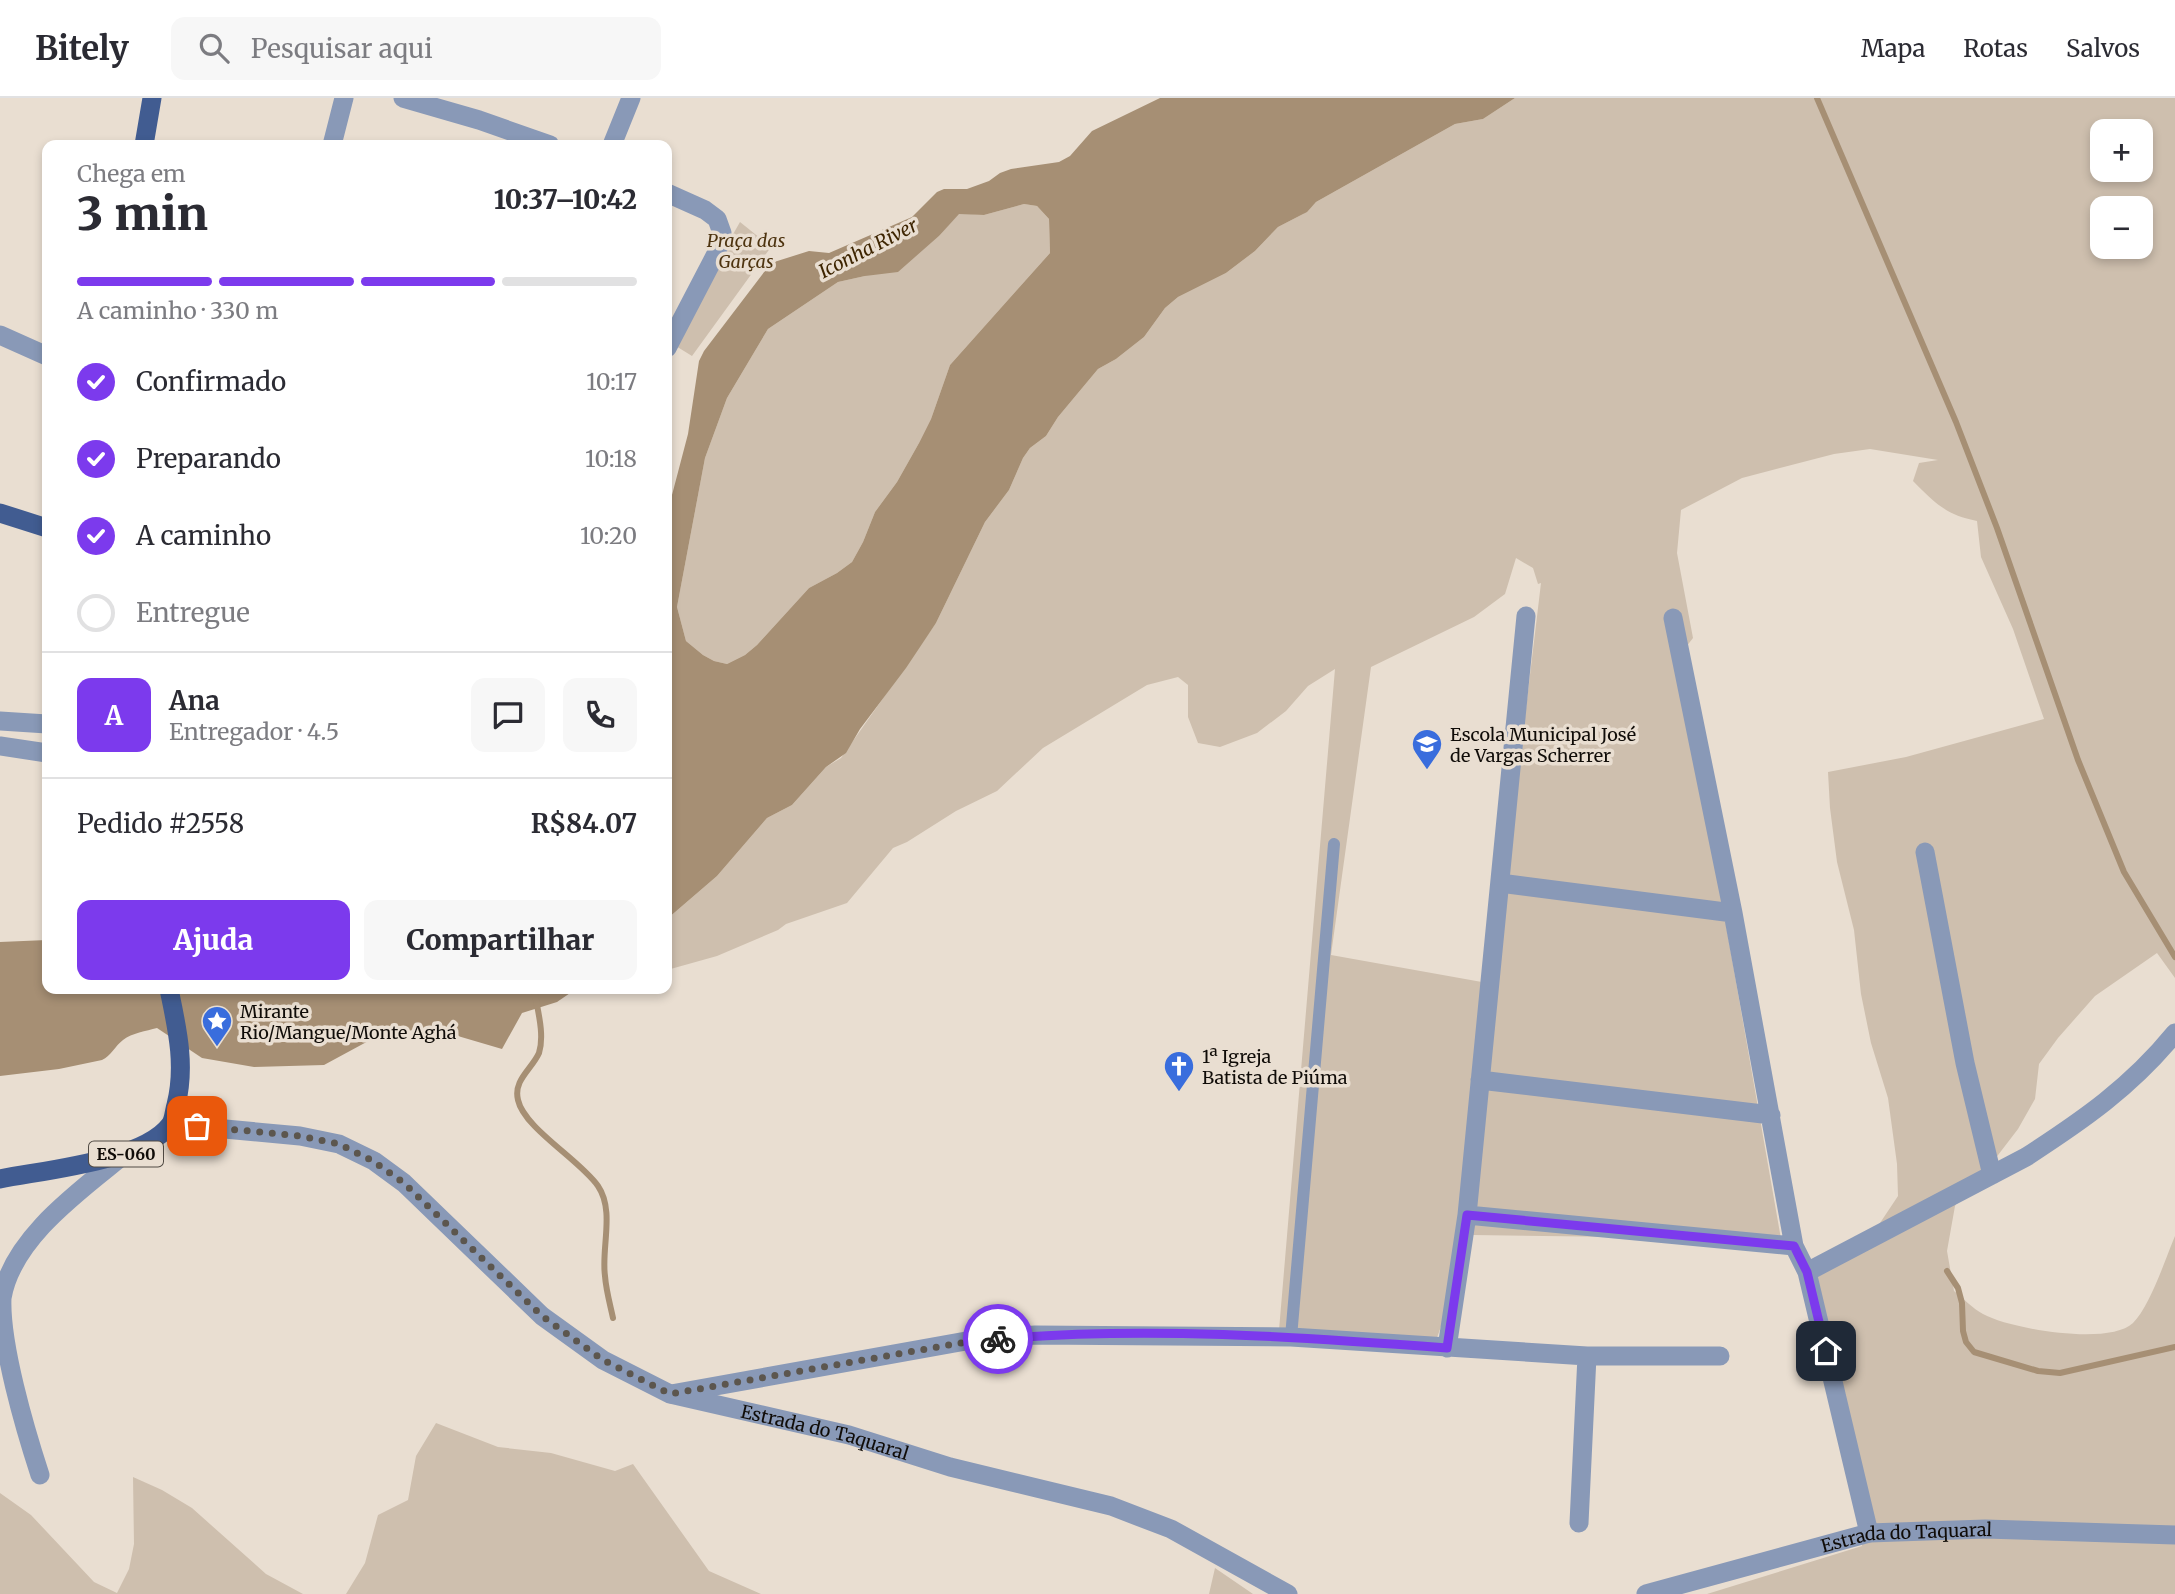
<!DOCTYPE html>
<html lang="pt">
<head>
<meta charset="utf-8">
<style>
	:root { --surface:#fff; --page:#f7f7f7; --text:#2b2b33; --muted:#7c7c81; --line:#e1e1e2; --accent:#7c3aed }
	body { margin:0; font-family:Merriweather,serif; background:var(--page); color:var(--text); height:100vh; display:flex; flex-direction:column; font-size:26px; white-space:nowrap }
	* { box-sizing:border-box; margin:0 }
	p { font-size:23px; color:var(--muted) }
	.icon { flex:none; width:38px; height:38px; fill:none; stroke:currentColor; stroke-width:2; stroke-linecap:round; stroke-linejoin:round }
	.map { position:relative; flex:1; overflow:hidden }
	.panel { position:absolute; left:42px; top:42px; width:630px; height:854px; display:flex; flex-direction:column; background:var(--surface); border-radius:14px; box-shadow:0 4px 10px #0003 }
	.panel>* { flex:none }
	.buttons { position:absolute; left:2090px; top:21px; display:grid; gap:14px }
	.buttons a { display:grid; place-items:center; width:63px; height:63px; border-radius:14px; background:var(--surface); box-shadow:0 4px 10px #0003; font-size:35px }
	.pin { position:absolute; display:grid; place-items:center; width:60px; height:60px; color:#fff; margin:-30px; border-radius:14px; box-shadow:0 4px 10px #0006 }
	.courier { position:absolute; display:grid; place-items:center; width:70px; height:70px; margin:-35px; border:5px solid #7c3aed; border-radius:50%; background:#fff; color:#222; box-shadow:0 2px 9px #0007 }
	.head em { font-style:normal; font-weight:800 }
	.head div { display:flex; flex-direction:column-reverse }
	.head { display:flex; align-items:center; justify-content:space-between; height:119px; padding:0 35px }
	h1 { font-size:46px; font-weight:800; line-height:52px }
	.bar { display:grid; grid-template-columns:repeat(4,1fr); gap:10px 7px; align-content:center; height:84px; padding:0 35px }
	.bar i { height:9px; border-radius:5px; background:var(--line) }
	.bar .active { background:var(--accent) }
	.bar p { grid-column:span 4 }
	.line { display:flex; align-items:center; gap:18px; padding:0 35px; border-top:2px solid var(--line) }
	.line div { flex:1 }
	.round { display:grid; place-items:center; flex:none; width:74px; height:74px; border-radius:14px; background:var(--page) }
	ol { padding:0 35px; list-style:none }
	li { display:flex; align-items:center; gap:21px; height:77px }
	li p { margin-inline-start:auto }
	li .icon { padding:7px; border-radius:50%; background:var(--accent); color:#fff; stroke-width:4 }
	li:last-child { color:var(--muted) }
	li i { width:38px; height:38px; border:4px solid var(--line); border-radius:50% }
	.action { display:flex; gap:14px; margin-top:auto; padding:14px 35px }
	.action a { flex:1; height:80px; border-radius:14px; background:var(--accent); color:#fff; font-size:28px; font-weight:800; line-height:80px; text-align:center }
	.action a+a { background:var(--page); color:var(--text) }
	header { display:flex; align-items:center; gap:42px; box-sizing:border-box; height:98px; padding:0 35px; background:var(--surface); border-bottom:2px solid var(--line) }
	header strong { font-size:33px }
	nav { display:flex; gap:38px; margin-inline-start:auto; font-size:24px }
	.search { width:490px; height:63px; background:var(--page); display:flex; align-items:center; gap:18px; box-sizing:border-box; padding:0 24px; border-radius:14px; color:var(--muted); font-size:26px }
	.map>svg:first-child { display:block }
</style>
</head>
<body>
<header>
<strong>Bitely</strong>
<div class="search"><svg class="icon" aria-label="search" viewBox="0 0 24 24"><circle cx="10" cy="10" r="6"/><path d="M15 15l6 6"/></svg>Pesquisar aqui</div>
<nav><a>Mapa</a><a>Rotas</a><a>Salvos</a></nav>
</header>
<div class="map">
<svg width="2175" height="1496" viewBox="0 0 2175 1496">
	<rect width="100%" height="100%" fill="#e9ded1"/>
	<path fill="#cebfae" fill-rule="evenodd" d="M1515,0H2175V880L2157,855L2095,898L2058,940L2039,966L2035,1001L2018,1031L1995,1061L1968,1083L1955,1108L1947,1153L1954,1193C1963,1200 1973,1211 1983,1216C2010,1231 2109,1248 2133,1225C2150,1208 2165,1162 2175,1138V1496H1707L1862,1448L1814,1172L1870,1140L1898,1098L1897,1066L1888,1000L1871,945L1861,896L1854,832L1837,764L1830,710L1828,674L1906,659L2044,621L2013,531L1981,459L1977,423C1946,417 1935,405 1913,383L1919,365L1938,362L1870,351L1834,356L1742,380L1681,412L1677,455L1693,540L1679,558L1781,1141L1473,1137L1432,1254L1278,1244L1335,571L1308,588L1286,613L1257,635L1220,649L1198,645L1188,619V587L1178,579L1147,587L1043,650L997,693L956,713L907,744L893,750L847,805L786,826L778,832L717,858L667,872V821L717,778L767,720L792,707L826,669L841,660L936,525L985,424L1009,392L1023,360L1030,350L1046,338L1058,319L1098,271L1116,261L1144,239L1165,210L1178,199L1226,175L1255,153L1278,129L1303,116L1316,104L1455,26L1483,21ZM2102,33H2140V72H2102ZM2102,110H2140V149H2102ZM1516,460L1533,470L1538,486L1541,485L1493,886L1331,857L1371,569L1474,519L1505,496Z
		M1024,106L1037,108L1049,121L1050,155L950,267L931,321L919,345L897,384L875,414L863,444L852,464L837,475L809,490L757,547L745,557L727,566L714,563L703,557L686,543L677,509L705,360L727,300L768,231L838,184L865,178L940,137L959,115L984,117Z
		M740,124L771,149L692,258L671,245Z
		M436,1325L498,1349L551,1355L615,1373L633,1366L709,1473L761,1496H346L365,1465L378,1417L408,1402L416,1358Z
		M133,1379L162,1392L192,1410L266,1476L303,1496H0V1395L31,1417L94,1484L117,1495L129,1471L134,1446Z
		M1215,1470L1253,1496H1209Z"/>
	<path fill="#a68f74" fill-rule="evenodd" d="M1160,0H1515L1483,21L1455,26L1316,104L1307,114L1278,129L1255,153L1226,175L1178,199L1165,210L1144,239L1116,261L1098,271L1058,319L1046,338L1030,350L1023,360L1009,392L985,424L936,525L906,570L860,631L846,655L826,669L792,707L767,720L717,778L667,821V416L688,336L699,263L704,253L771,165L809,153L829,155L912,119L937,94L944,91H967L989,83L1000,75L1011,71L1059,64L1070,58L1092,33ZM1024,106L1037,108L1049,121L1050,155L950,267L931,321L919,345L897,384L875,414L863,444L852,464L837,475L809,490L757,547L745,557L727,566L714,563L703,557L686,543L677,509L705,360L727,300L768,231L838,184L865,178L898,174L940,137L959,116L984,117Z
		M47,842V891H576L557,904L522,915L502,951L434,931L385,934L324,967L254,969L202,960L157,930C146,933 132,935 123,942C115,948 111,958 102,962L59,971L0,978V844Z"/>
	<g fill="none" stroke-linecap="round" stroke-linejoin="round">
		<path stroke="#a68f74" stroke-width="6" d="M1817,0L1956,324L1997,430L2078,662L2124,774L2175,859
			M534,891C537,910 545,936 539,955C532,971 513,982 518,1002C524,1030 580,1062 598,1088C615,1113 601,1150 605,1178C606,1192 610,1206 613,1220
			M1947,1173L1958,1190L1962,1205L1963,1233L1966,1244L1974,1254L2038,1273L2060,1275L2175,1249"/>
		<path stroke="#8999b7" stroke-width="12" d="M1291,1239L1334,746"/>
		<path stroke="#8999b7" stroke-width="19" d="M403,0L479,22L550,47
			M332,47L344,0
			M612,47L631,0
			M667,95L705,112L717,121L722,135L717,154L667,250
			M0,237L47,258
			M1673,520L1733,815L1794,1148L1807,1174L1869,1435
			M0,623L47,626
			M0,648L47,655
			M1925,754L1965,965L1992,1077
			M1500,785L1733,815
			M1480,982L1771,1017
			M1467,1117L1794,1148
			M1807,1174L2026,1059C2083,1022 2131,989 2175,935
			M1447,1250L1467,1117L1526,518
			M671,1296L966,1243L1035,1237L1291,1239L1587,1258H1720
			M40,1377C25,1331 0,1246 2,1200C12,1140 81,1092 125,1056
			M1579,1425L1587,1258"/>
		<g stroke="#8999b7" stroke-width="19">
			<path id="s1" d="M171,1026L300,1038L339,1046L374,1063L404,1085L542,1218L603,1262L670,1296L849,1337L950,1369L1111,1408L1171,1431L1288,1496"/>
			<path id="s2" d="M1646,1496L1869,1435L1985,1431L2175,1437"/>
		</g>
		<path stroke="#415c91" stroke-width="19" d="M144,47L152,0
			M0,415L47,430
			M0,1081C44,1072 143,1063 170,1027C174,1022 174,1013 176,1007C186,967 177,930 169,891"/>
	</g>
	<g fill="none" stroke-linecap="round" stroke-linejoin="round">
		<path stroke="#5c564e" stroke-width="7" stroke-dasharray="0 12.6" d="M197,1028L300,1038L339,1046L373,1063L404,1085L542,1218L603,1262L670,1296L966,1244L998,1241"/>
		<path stroke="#7c3aed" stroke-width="9" d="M998,1241C1146,1228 1300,1239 1447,1250L1467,1117L1794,1148L1807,1174L1826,1253"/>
	</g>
	<defs>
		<g id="school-pin" transform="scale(1.575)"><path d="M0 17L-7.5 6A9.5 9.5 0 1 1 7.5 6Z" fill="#396ddd" stroke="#e9ded1"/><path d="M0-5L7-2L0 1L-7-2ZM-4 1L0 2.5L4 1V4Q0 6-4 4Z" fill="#fff"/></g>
		<g id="sight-pin" transform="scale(1.575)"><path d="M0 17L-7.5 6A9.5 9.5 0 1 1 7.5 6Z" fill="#396ddd" stroke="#e9ded1"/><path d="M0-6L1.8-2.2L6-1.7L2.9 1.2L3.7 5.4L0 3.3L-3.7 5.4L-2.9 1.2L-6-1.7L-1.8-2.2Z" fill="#fff"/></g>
		<g id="church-pin" transform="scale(1.575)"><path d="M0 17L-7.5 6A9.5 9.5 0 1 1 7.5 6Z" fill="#396ddd" stroke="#e9ded1"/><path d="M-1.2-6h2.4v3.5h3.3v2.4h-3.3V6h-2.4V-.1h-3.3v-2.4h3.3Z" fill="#fff"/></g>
	</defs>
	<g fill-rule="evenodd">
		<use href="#school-pin" x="1427" y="646"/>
		<use href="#sight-pin" x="217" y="923"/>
		<use href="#church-pin" x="1179" y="968"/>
	</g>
	<g text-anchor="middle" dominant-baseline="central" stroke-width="7" stroke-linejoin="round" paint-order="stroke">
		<rect fill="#e9ded1" stroke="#514b44" stroke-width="2" x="89" y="1043.5" width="74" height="25" rx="5"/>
		<g font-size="16" font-weight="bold" fill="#100c08">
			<text x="126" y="1056">ES-060</text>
		</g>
		<g font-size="18" font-style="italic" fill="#4e3410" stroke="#e9ded1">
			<text x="746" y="142">Praça das<tspan x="746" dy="21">Garças</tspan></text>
		</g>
		<g font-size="18" fill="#100c08" stroke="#e9ded1" text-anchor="start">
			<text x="1450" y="636">Escola Municipal José<tspan x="1450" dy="21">de Vargas Scherrer</tspan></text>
			<text x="240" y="913">Mirante<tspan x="240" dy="21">Rio/Mangue/Monte Aghá</tspan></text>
			<text x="1202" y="958">1ª Igreja<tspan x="1202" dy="21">Batista de Piúma</tspan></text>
		</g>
		<g font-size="18" fill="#100c08" stroke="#e9ded1">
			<text stroke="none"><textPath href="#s1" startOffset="747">Estrada do Taquaral</textPath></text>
			<text stroke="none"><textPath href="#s2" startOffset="268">Estrada do Taquaral</textPath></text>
		</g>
		<g font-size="19" font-style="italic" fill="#3d2400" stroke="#e9ded1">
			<text transform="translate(868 150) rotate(-27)">Iconha River</text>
		</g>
	</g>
</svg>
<div class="buttons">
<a>+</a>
<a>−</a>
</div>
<div class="pin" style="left:197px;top:1028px;background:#ea580c"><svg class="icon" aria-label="bag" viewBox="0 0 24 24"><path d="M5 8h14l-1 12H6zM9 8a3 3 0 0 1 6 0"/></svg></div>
<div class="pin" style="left:1826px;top:1253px;background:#1f2937"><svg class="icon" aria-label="home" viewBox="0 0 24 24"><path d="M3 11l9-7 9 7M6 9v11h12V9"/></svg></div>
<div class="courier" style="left:998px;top:1241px"><svg class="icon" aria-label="bike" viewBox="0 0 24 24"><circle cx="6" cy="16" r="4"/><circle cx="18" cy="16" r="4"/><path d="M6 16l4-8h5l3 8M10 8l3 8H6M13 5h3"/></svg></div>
<section class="panel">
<div class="head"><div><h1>3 min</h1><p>Chega em</p></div><em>10:37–10:42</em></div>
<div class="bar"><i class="active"></i><i class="active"></i><i class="active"></i><i></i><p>A caminho · 330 m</p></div>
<ol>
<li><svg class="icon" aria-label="check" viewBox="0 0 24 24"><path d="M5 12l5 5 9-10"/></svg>Confirmado<p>10:17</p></li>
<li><svg class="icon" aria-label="check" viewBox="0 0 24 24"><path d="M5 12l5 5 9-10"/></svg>Preparando<p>10:18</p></li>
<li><svg class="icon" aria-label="check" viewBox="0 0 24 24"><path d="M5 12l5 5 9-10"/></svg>A caminho<p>10:20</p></li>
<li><i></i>Entregue</li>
</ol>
<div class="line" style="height:126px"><b class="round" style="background:var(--accent);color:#fff">A</b><div><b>Ana</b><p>Entregador · 4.5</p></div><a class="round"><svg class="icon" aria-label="chat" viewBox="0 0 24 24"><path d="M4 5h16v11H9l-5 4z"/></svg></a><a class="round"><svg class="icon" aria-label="phone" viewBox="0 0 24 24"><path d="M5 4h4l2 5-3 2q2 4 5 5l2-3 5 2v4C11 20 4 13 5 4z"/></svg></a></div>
<div class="line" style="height:91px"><div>Pedido #2558</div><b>R$84.07</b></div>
<div class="action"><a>Ajuda</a><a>Compartilhar</a></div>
</section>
</div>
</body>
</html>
